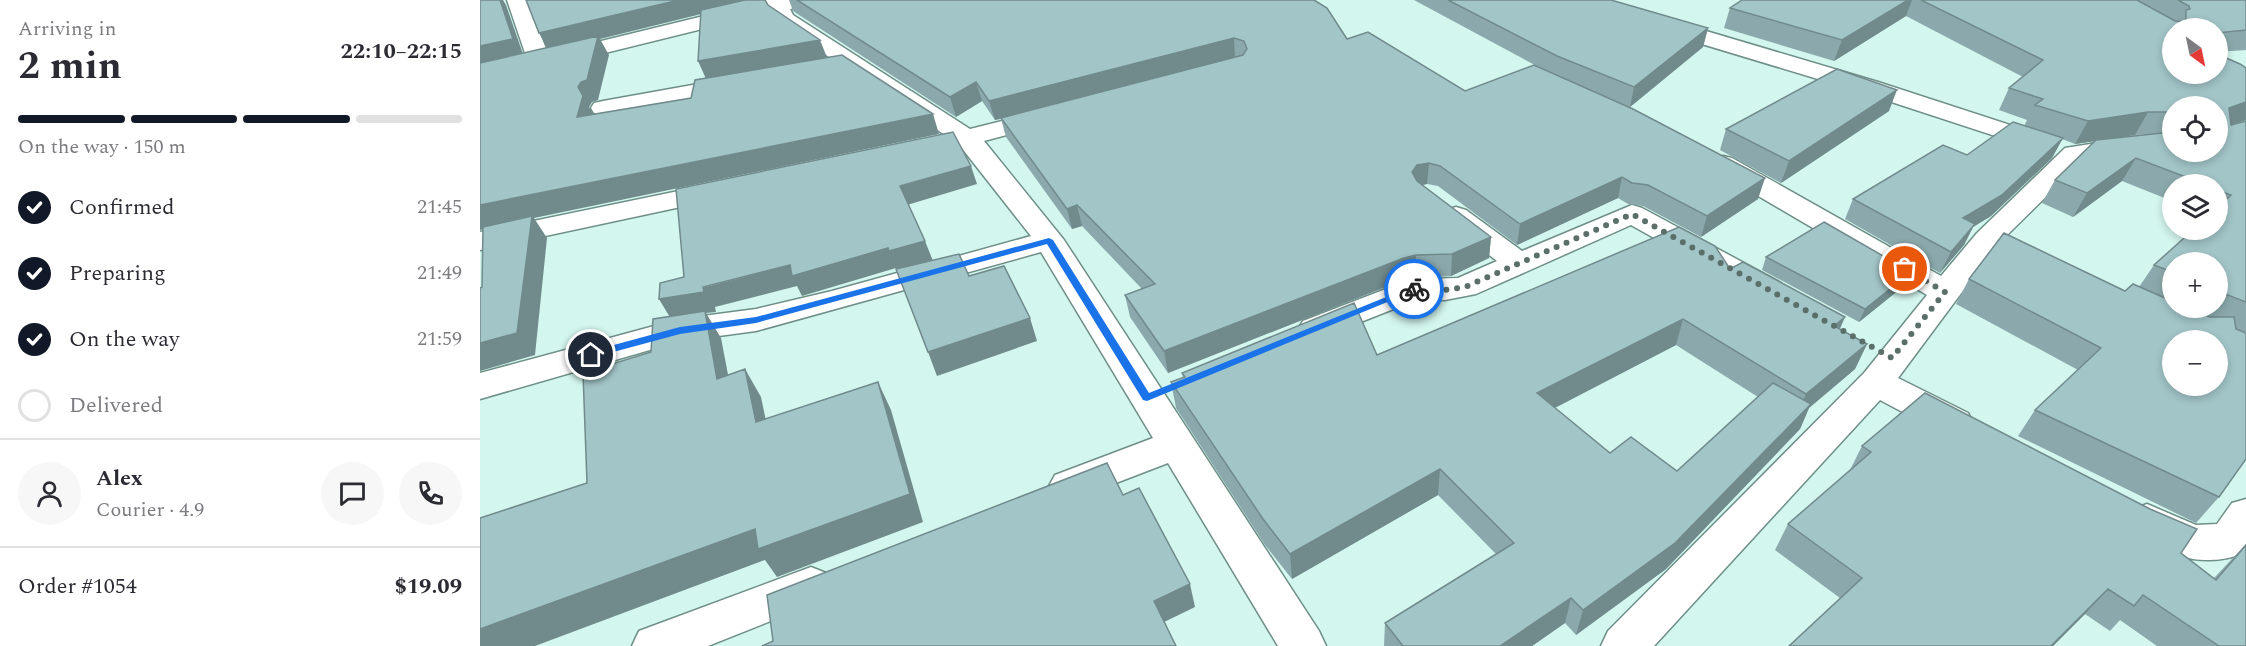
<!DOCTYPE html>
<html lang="en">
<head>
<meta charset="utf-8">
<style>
	:root { --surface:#fff; --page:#f7f7f7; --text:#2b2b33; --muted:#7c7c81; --line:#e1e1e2; --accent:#111827 }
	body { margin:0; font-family:Spectral,serif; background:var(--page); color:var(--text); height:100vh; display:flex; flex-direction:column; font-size:22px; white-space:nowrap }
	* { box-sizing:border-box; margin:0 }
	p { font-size:20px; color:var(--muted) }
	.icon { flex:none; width:33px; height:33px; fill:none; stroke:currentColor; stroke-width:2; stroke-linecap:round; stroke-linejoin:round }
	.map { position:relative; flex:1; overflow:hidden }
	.panel { display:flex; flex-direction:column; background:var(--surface); width:480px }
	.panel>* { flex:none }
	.needle { width:39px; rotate:147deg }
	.tools { position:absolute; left:1682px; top:18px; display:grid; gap:12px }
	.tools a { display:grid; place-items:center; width:66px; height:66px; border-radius:50%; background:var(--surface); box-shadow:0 3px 9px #0003; font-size:30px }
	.pin { position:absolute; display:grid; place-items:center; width:51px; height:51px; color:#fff; margin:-26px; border:3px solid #fff; border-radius:50%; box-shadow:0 2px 6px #0007 }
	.courier { position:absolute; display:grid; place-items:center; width:60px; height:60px; margin:-30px; border:4px solid #1a73e8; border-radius:50%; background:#fff; color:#222; box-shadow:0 2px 8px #0007 }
	.overview em { font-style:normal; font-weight:700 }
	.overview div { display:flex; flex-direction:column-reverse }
	.overview { display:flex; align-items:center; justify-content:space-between; height:102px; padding:0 18px }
	h1 { font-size:39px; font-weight:700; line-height:45px }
	.bar { display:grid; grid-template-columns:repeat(4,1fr); gap:9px 6px; align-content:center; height:72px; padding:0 18px }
	.bar i { height:8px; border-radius:4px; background:var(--line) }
	.bar .on { background:var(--accent) }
	.bar p { grid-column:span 4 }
	.line { display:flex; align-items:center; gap:15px; padding:0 18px; border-top:2px solid var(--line) }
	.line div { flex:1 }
	.round { display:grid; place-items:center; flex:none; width:63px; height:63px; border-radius:32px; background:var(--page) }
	ol { padding:0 18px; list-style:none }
	li { display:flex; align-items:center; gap:18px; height:66px }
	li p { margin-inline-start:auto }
	li .icon { padding:6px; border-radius:50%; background:var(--accent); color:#fff; stroke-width:4 }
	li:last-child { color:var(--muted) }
	li i { width:33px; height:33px; border:3px solid var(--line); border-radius:50% }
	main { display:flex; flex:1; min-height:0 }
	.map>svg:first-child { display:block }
</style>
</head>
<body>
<main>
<section class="panel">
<div class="overview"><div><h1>2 min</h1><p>Arriving in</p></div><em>22:10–22:15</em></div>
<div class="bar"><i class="on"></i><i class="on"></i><i class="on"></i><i></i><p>On the way · 150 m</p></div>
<ol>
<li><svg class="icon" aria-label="check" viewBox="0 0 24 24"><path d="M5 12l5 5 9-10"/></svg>Confirmed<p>21:45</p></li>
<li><svg class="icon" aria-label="check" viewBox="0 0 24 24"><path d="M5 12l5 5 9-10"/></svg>Preparing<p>21:49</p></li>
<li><svg class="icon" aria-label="check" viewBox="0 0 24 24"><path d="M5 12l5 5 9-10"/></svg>On the way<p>21:59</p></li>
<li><i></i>Delivered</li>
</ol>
<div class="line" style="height:108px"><a class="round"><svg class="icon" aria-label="person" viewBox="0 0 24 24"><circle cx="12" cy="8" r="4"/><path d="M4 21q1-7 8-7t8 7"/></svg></a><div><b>Alex</b><p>Courier · 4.9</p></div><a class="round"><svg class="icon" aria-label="chat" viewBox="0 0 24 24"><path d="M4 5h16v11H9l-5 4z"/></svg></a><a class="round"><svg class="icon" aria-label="phone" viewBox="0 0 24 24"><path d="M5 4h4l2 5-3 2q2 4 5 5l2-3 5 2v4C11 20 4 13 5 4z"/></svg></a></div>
<div class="line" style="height:78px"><div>Order #1054</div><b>$19.09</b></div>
</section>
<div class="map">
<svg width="1766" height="646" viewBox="0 0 1766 646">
	<rect width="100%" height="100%" fill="#d3f6ee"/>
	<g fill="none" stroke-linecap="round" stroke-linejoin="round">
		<g stroke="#6e8f88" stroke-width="3">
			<path id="minor" d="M27,0H47L68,54L281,2L280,0H354L351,4L310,9L313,15L490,129L566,110L575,112L578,117L575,122L504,141L584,240L839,631L846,646H798L688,463L589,501L575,497L569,486L575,475L673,438L561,252L276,331L201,341L0,399V373L200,319L276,309L352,291L551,236L481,147L468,150L459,147L455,142L459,137L465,135L297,22L291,12L0,84V70L47,59Z
				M1086,0H1118L1162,12L1398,82L1573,139L1577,144L1573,149L1564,152L1555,149L1381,92L1089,4Z
				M257,77L265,79L269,84L265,89L123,115L114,113L111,108L114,103L123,101Z
				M1692,135V151L1655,153L1602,161L1517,245L1418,378L1488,413L1493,423L1488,433L1475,437L1462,433L1400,400L1174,646H1121L1128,631L1384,373L1447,295L1234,170L1230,164L1234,158L1243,156L1252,158L1461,276L1497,233L1585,148L1655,137Z
				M242,182L252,184L256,190L252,196L0,250V232Z
				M1152,205L1162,208L1301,283L1306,290L1301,297L1290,300L1279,297L1151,225L996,294L965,300L939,299L835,340L823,337L818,329L823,321L924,282L935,279L978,278L1017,261L966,222L962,216L966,210L976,207L986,210L1042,251Z
				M1766,499V548C1757,561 1728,561 1713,559C1704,558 1660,539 1653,533C1650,531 1648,525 1647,521L1653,509L1667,504L1716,525L1737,524L1752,503Z
				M331,567L346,573L353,586L346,599L228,646H152L159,631Z"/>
		</g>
		<use href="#minor" fill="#fff" fill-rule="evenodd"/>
	</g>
	<path fill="#8ba9ac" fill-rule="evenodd" d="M309,0H834L867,39L985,91L1066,71L934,0H1131L1228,28L1223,47L1150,107L1108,89L1278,199L1221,237L1163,206L1148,204L1138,198L1037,245L958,186L947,184L942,185L1011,237L1009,258L971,276L935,277L923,280L688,373L650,317L645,295L662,289L602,226L592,229L526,137L521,119L515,120L502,101L476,117L313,11Z
		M1262,0H1766V50L1737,52V28H1692L1766,120L1751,125L1766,121V459L1739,497L1716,523L1538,436L1555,410L1598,370L1476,304L1489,279L1645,291L1659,287L1674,265L1737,230V184H1692V201L1642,181L1593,217L1562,203L1575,180L1616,141L1595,144L1582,139L1572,158L1511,216L1493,227L1484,245L1460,273L1365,219L1373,199L1487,155L1544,126L1547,120L1519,110L1529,88L1543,77L1426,16L1354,61L1244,28L1250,8ZM1692,106H1737L1692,152ZM1669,134L1626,139L1655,135ZM1692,262H1737V308H1692Z
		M1409,111L1301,183L1240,150L1246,129Z
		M1286,257L1425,285L1379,322L1282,270Z
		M1250,269L1387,344L1375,369L1329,408L1320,429L1186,569L1096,635L1085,623L1052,646H904L905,623L1016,554L958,495L812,579L785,545L696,408L691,382L703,378L702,373L897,355ZM1196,345L1278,397L1197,471L1130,453L1075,408Z
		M1382,446L1701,553L1734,578L1766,544V646H1677L1640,620L1630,631L1605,614L1573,646H1309L1360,598L1295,550L1308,524L1369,472Z"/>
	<path fill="#718a8c" d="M20,0H23L26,5L44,57L0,68V46Z
		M199,0H278L120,39L129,55L118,100L112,102L109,107L114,115L97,117L69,51L59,33Z
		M1428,0H1432L1426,16L1354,61L1362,40Z
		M1228,28L1223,47L1150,107L1154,87Z
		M754,38L755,57L515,120L509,101Z
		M340,40L348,60L227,81L218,61Z
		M496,82L502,101L476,117L470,97Z
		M1417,90L1409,111L1301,183L1309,161Z
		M1766,102V120L1737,129L1749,108Z
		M1668,112L1655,135L1595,144L1608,121Z
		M453,114L459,134L54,218L67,238L55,355L0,371V343L52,219L0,230V205Z
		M1583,138L1572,158L1511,216L1493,227L1484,245L1460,273L1471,252L1483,218Z
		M1656,158L1642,181L1593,217L1607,193Z
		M949,163L947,184L937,186L932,172L937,165Z
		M491,166L497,184L427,205L420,186Z
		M1142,177L1138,198L1037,245L1040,224Z
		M1285,178L1278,199L1221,237L1227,216Z
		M597,205L602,226L592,229L587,209Z
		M1011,237L1009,258L971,276L972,254Z
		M445,241L453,261L417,271L416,268L322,296L317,286L235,307L236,312L226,313L241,338L254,406L191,319L179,299L310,265Z
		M936,255L935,277L923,280L688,373L684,351L924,258Z
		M1431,272L1425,285L1379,322L1385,309Z
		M1365,317L1354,343V326Z
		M550,318L557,341L457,376L448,352Z
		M1203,319L1196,345L1053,419L1057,393Z
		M1387,344L1375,369L1329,408L1320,429L1186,569L1096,635L1103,610L1315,420L1326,394Z
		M265,369L281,397L292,450L276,422Z
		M398,382L411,410L443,522L297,577L285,560L55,646H0V629Z
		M960,469L958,495L812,579L810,554Z
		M710,584L715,607L680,624L674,601Z
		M1628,589L1605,614L1573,646H1571Z
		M1091,598L1085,623L1052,646H1020Z"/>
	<path fill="#a2c5c8" stroke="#718a8c" stroke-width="1.5" fill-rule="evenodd" d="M0,0H20L33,39L0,46Z
		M46,0H199L59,33Z
		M265,0H285L288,5L340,40L218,61L221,10Z
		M317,0H834L847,8L867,39L888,32L985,91L1054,65L1153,109L1285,178L1227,216L1168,185L1152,183L1142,177L1040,224L960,166L949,163L937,165L932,172L937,181L1011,237L972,254L936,255L924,258L684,351L645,295L675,284L597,205L587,209L521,118L763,55L767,49L764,41L754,38L509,101L496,82L470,97Z
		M968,0H1131L1228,28L1154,87L1077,56Z
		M1262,0H1428L1362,40L1250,8Z
		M1441,0H1657L1695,21L1706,22V10L1710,9L1709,6L1698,0H1766V30L1737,33V28H1692V74H1737V54L1760,64L1766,68V102L1749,108L1751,125L1766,121V302L1737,291V262H1692V272L1674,265L1713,230H1737V208L1751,195L1737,190V184H1724L1656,158L1607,193L1575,180L1616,140L1692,132V152H1737V106H1692V112H1668L1608,121L1555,105L1563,99L1529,88L1563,60Z
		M118,36L107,80L101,82L98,87L103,96L97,117L211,98L215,80L362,55L453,114L0,205V63Z
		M1357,69L1417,90L1309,161L1246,129Z
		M1533,122L1583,138L1522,195L1483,218L1495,224L1471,252L1373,199L1463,145L1487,155Z
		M473,132L491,166L420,186L445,241L409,251L408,248L312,276L310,265L223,287L224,292L179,299L180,283L204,277L196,189Z
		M52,216L37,333L0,343V288L2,287L3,227Z
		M1344,222L1431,272L1385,309L1286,257Z
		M1199,227L1235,246L1250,269L1263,262L1365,317L1354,326L1387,344L1326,394L1203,319L1057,393L1130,453L1151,437L1197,471L1293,383L1331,404L1195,543L1103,610L1091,598L1020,646H923L905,623L1034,543L960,469L810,554L783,519L691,382L705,377L702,373L874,303L897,355Z
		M1524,233L1645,291L1653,284L1692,301V308H1708L1730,317H1754L1756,329L1766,333V459L1739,497L1555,410L1621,348L1489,279ZM1692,340H1737V386H1692Z
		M479,254L489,276L524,266L550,318L448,352L416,269Z
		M225,311L237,379L265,369L276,422L398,382L430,494L278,549L275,529L0,629V518L107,483L103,373L171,352L173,319Z
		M1445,393L1670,509L1717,529L1701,553L1736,580L1766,545V646H1739L1663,595L1654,606L1628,589L1571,646H1309L1382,578L1308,524L1391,452L1382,446Z
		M627,463L643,495L659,488L710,584L674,601L696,646H282L293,641L287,595Z"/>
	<path fill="#1a73e8" d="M569,238L573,240L669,393L931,287L939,289L667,401L663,400L567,244L276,323L200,334L111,358L106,355L108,352L200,327L276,317Z"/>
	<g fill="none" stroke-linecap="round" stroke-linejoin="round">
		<path stroke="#5a6f6a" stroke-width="6" stroke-dasharray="0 10.8" d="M934,289L965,290L985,287L1152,214L1412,358L1465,292L1425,269"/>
	</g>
</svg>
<div class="tools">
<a><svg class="needle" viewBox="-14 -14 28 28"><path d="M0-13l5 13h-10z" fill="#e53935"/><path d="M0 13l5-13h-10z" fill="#7c7c81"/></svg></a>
<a><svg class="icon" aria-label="locate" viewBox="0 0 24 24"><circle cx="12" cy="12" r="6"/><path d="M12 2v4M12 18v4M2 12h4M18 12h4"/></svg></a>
<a><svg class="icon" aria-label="layers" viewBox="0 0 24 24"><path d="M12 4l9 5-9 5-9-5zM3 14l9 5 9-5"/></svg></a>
<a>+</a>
<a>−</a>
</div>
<div class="pin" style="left:1425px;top:269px;background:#ea580c"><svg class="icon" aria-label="bag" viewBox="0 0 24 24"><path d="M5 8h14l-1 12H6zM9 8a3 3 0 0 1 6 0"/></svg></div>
<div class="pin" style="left:111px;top:355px;background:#1f2937"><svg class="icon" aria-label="home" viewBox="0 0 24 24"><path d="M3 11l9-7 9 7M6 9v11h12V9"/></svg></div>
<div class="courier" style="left:934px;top:289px"><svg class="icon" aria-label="bike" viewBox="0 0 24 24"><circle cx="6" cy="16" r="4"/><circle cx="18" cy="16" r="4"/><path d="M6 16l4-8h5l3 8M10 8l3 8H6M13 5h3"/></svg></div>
</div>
</main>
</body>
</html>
